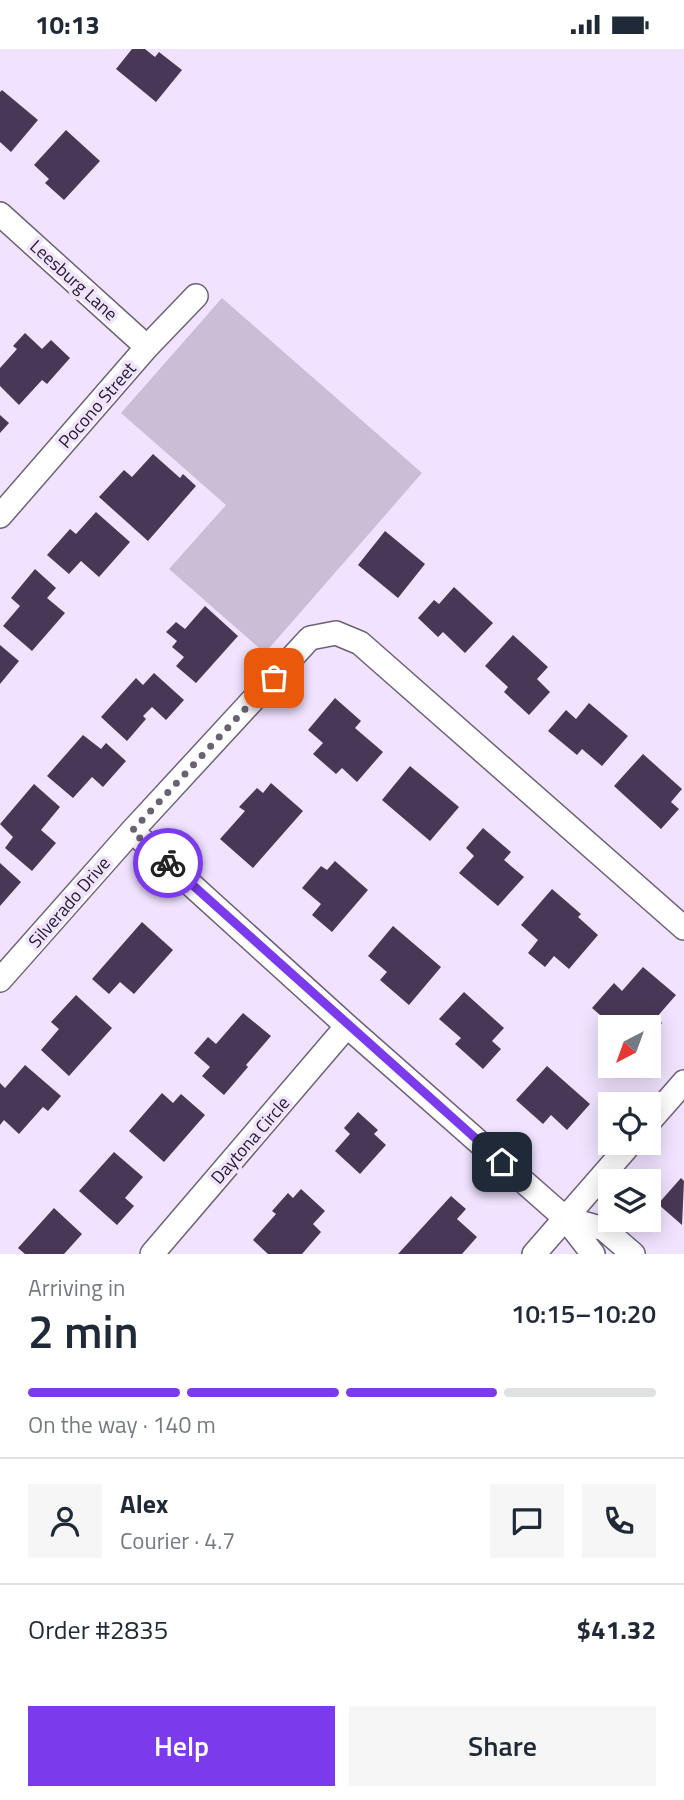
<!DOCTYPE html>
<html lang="en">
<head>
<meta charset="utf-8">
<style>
	:root { --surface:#fff; --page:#f6f6f7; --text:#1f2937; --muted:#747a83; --line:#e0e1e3; --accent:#7c3aed }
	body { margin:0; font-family:"Titillium Web",sans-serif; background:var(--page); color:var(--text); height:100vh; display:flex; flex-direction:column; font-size:26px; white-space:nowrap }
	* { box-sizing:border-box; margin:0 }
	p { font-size:23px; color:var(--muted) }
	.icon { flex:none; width:38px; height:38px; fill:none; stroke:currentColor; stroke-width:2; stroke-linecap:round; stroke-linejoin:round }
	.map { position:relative; height:1205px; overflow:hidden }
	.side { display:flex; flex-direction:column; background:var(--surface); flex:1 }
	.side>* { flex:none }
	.needle { width:46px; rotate:221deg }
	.controls { position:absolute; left:598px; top:966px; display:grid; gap:14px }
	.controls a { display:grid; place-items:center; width:63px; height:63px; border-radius:0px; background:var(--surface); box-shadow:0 4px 18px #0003; font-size:35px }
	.pin { position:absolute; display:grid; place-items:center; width:60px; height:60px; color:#fff; margin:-30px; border-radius:14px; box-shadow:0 4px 10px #0006 }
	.courier { position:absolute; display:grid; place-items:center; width:70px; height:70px; margin:-35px; border:5px solid #7c3aed; border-radius:50%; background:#fff; color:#222; box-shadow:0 2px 9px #0007 }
	.overview em { font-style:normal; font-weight:600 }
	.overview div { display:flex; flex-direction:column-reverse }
	.overview { display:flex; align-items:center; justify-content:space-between; height:119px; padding:0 28px }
	h1 { font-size:46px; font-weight:600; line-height:52px }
	.bar { display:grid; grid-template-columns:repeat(4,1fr); gap:10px 7px; align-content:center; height:84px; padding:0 28px }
	.bar i { height:9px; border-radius:5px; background:var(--line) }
	.bar .on { background:var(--accent) }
	.bar p { grid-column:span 4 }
	.line { display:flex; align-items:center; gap:18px; padding:0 28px; border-top:2px solid var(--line) }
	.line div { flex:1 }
	.round { display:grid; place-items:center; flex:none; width:74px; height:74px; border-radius:0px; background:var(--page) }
	.button { display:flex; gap:14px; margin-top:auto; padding:14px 28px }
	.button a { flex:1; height:80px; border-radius:0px; background:var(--accent); color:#fff; font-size:28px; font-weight:600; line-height:80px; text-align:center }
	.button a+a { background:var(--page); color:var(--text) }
	.status { display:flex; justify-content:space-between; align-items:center; height:49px; padding:0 35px; background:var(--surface); direction:ltr }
	.status svg { height:19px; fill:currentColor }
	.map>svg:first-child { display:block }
</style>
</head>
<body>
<div class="status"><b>10:13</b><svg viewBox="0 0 49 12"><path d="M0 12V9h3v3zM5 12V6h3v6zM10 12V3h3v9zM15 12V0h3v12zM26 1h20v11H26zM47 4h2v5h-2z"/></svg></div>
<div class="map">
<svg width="684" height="1205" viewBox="0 0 684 1205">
	<rect width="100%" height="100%" fill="#f1e3ff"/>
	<path fill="#cabed6" d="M222,249L422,424L265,604L169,520L226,456L121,364Z"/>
	<path fill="#483756" d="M132,0H145L155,8L159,3L182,21L156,53L116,20Z
		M2,41L38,71L11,103L0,93V43Z
		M66,81L100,112L64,151L45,134L49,130L34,116Z
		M25,284L42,300L51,291L70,309L47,335L42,331L19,356L0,337V319L17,300L13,297Z
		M0,366L9,374L0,384Z
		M153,405L180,429L183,425L196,437L148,492L99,448L124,421L132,428Z
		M96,463L130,493L99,528L81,512L69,525L47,506L70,480L76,485Z
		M385,482L425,515L398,549L358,516Z
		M35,520L56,539L47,549L65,564L32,602L3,577L20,557L11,549Z
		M454,538L493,574L465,604L443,583L438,588L418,569L434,551L439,555Z
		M205,557L238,587L196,634L176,617L184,608L172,598L177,592L166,583L176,573L185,580Z
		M513,586L548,618L537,630L550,643L529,666L504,643L508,638L485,617Z
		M0,596L19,612L0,635Z
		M154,624L184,651L166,671L152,658L143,667L146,670L127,692L101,668L136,629L143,636Z
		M335,649L361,672L355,679L383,703L357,733L342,719L336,725L313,705L323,694L308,681Z
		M589,654L628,687L602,717L582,700L577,706L548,682L566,661L576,670Z
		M83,686L101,700L106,694L126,712L103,738L92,728L73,749L47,727Z
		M643,705L682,740L671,753L679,760L661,780L614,737Z
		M410,717L459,758L430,792L382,751Z
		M271,734L303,762L253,819L220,790L245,762L239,758L257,739L263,744Z
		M34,735L60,758L41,781L56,794L32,822L5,799L13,788L0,775Z
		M483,779L511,803L504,811L524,828L498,857L459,824L474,807L466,799Z
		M335,812L368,841L332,883L312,866L321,855L302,839L321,817L327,821Z
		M0,814L21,833L0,857Z
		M552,840L581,865L578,868L598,886L569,920L554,907L545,918L528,904L538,891L521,876Z
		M142,873L173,901L134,945L120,933L109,945L92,930Z
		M393,877L441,918L409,956L380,931L387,923L368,907Z
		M643,918L676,946L656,969L662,974L649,988V978H614L592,959L614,934L622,942Z
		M464,943L504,979L492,992L501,1000L483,1020L455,995L461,989L439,970Z
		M76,946L112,979L69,1027L41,1001L59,980L51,973Z
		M243,964L271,987L246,1016L248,1018L224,1046L202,1027L210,1018L194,1004L208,988L216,995Z
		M25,1016L61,1047L48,1062L43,1058L19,1085L4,1071L0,1076V1034L5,1039Z
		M547,1017L590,1055L567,1081L551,1066L543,1075L516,1051Z
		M162,1044L173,1054L181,1045L205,1066L164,1113L129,1082Z
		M358,1063L378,1081L374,1085L386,1096L360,1125L335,1102L350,1085L344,1079Z
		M114,1103L143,1128L125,1149L134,1157L117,1176L79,1142Z
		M681,1129L684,1132L682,1176L658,1155Z
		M301,1140L325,1162L313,1175L321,1183L302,1205H268L253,1191L276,1165L272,1162L288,1144L293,1149Z
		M451,1147L466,1160L457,1170L477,1188L462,1205H398Z
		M54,1159L82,1185L64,1205H25L18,1199Z"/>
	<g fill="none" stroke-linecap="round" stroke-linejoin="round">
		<g stroke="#6d6178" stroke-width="26">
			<path id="minor" d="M0,165L147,298
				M0,467L147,298L196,247
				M132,782L347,977L565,1169L593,1205
				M0,931L132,782L310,589L336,584L360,594L684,879
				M649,1073L684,1033
				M565,1169L604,1180L633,1205
				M152,1205L347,977
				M534,1205L631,1094"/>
		</g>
		<use href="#minor" stroke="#fff" stroke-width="23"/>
	</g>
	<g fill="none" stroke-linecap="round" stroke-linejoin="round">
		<path stroke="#6a6272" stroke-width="7" stroke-dasharray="0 12.6" d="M168,814L132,782L274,629"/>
		<path stroke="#7c3aed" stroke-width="9" d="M168,814L502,1113"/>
	</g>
	<g text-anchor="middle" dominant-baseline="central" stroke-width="7" stroke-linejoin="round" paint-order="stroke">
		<g font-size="18" fill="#211c26" stroke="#f1e3ff">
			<text transform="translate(74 231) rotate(42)">Leesburg Lane</text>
			<text transform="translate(97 356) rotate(-49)">Pocono Street</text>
			<text transform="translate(69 853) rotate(-49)">Silverado Drive</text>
			<text transform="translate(250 1091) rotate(-49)">Daytona Circle</text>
		</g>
	</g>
</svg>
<div class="controls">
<a><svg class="needle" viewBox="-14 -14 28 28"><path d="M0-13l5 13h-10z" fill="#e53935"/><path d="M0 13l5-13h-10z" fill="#747a83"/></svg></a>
<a><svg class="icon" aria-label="locate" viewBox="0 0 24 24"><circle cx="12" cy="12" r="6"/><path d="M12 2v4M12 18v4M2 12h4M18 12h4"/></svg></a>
<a><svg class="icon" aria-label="layers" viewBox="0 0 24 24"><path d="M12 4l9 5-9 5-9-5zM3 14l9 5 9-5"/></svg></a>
</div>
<div class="pin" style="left:274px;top:629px;background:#ea580c"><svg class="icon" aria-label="bag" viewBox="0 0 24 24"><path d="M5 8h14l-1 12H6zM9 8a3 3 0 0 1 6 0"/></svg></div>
<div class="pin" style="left:502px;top:1113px;background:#1f2937"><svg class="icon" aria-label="home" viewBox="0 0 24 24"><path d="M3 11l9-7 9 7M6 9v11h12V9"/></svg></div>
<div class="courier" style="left:168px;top:814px"><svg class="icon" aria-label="bike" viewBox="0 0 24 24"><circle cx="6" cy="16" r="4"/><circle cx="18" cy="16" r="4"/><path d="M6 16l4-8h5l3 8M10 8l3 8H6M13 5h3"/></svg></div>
</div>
<section class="side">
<div class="overview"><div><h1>2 min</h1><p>Arriving in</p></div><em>10:15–10:20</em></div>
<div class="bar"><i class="on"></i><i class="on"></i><i class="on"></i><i></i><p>On the way · 140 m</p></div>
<div class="line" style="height:126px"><a class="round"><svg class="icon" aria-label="person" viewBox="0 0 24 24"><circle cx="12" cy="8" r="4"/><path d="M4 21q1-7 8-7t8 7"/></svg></a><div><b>Alex</b><p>Courier · 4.7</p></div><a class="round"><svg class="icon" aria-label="chat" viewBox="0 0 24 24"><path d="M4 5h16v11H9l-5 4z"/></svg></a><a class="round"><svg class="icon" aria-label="phone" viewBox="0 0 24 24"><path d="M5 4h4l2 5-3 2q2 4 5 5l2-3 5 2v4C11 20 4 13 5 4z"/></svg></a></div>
<div class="line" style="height:91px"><div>Order #2835</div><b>$41.32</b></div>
<div class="button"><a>Help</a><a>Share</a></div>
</section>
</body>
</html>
